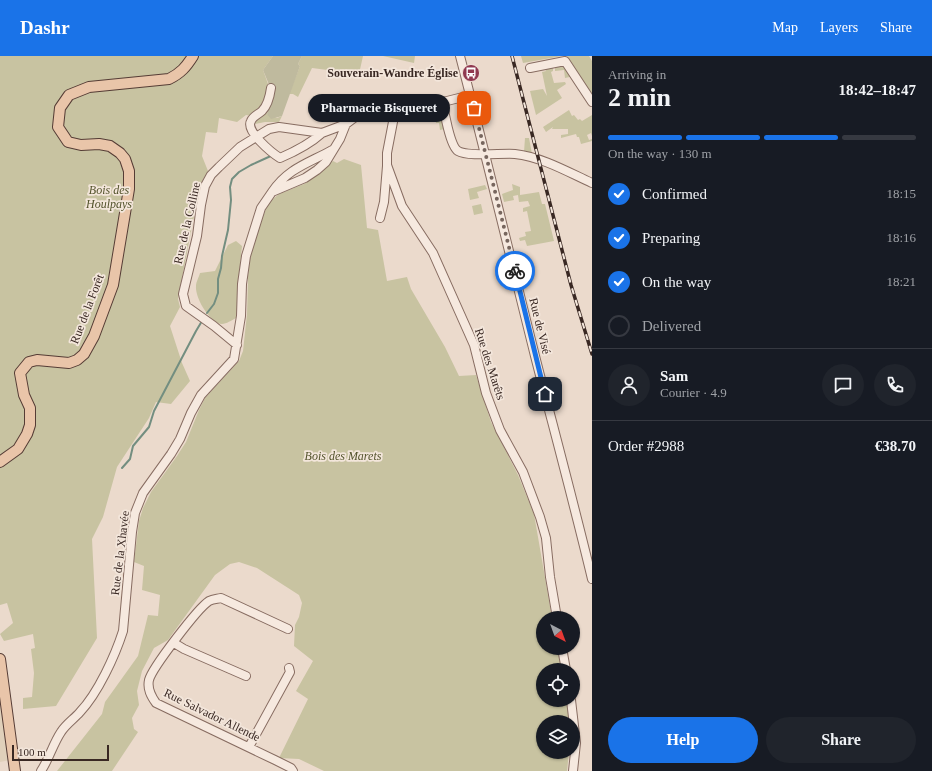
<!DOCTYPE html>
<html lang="en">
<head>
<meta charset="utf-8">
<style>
	:root { --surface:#171b24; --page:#20242c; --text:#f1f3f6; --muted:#9ea1a6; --line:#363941; --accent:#1a73e8 }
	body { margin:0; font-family:Georgia,serif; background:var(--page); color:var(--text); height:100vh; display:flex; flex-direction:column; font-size:15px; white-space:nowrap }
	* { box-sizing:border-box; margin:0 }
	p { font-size:13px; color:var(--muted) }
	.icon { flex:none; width:22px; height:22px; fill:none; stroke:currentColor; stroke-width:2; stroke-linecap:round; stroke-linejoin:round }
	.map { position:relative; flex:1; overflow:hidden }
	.side { display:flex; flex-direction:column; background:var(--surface); width:340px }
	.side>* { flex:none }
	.needle { width:26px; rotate:139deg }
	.buttons { position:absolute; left:536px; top:555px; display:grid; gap:8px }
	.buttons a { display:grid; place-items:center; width:44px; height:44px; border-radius:50%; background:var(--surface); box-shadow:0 1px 3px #0004; font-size:20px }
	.scale { position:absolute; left:12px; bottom:10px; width:97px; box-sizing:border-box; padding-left:4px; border:2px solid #392823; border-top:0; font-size:11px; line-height:14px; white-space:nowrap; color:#392823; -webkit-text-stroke:3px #f3e6db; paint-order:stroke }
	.pin { position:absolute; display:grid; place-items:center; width:34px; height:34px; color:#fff; margin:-17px; border-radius:8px; box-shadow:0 2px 6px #0006 }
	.courier { position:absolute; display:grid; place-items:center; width:40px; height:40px; margin:-20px; border:3px solid #1a73e8; border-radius:50%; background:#fff; color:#222; box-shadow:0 1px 5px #0007 }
	.bubble { position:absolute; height:28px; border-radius:14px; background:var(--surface); box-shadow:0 1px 3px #0004; font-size:13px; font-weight:700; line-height:28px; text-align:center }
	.overview em { font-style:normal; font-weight:700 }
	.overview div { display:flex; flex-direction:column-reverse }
	.overview { display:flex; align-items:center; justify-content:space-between; height:68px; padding:0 16px }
	h1 { font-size:26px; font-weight:700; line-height:30px }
	.bar { display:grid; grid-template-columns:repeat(4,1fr); gap:6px 4px; align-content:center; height:48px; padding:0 16px }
	.bar i { height:5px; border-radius:3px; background:var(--line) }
	.bar .on { background:var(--accent) }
	.bar p { grid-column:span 4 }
	.line { display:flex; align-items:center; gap:10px; padding:0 16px; border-top:1px solid var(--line) }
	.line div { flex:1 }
	.round { display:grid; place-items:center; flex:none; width:42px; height:42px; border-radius:21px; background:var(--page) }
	ol { padding:0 16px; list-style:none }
	li { display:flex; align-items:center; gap:12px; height:44px }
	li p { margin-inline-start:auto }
	li .icon { padding:4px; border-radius:50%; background:var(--accent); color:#fff; stroke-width:4 }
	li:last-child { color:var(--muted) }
	li i { width:22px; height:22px; border:2px solid var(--line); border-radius:50% }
	.action { display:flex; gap:8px; margin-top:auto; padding:8px 16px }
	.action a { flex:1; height:46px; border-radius:24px; background:var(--accent); color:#fff; font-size:16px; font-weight:700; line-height:46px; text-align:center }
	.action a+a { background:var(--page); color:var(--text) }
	header { display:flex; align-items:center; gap:24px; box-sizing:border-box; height:56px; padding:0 20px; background:var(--accent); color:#fff }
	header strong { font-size:19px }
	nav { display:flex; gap:22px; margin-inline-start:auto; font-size:14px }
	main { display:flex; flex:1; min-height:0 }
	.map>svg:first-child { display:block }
</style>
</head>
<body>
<header>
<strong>Dashr</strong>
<nav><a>Map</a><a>Layers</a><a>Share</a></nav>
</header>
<main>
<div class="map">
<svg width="592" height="715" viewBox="0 0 592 715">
	<rect width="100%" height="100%" fill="#ebdacc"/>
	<path fill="#e0d0ba" d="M0,620L10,704L0,706Z"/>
	<path fill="#c8c3a1" d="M0,0H273L263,14L273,42L267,58L277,62L282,60L279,66H265L255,68L251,60L246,59L237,66L219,62L217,77L206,76L202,100L208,115L200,129L178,243L180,251L170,270L182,307L190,325L171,348L156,346L149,362L117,411L103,461L92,483L97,582L56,650L23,653V642L32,641L34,617L31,593L35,592L33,578L4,585L0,578L13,567L7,547L0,549Z
		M302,0H363L359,18L312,12L298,41L293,38H289L300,10L298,8Z
		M383,0H415L414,7Z
		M521,0H562L523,7Z
		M567,0H589L592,5V39Z
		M562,10L565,12L570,21L565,22L564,14L555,15V11Z
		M553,12V15L551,16L554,27L565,26L566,28L557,34L562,42L536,59L530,35L543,33L547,40L542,16L546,15L545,13Z
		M569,54L572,60L574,59L578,64L580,63L582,65L592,59V80L591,77L587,79L589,84L592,83V85L581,88L579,81H577L576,78L561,82V79L568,78V73H552L553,71L546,76L543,71Z
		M435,57H439L445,73L440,74L439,67H436Z
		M525,82H529L532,98L524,96Z
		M344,103L361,109L367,172L378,174L387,225L407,221L411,233L445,291L459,320L476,319L491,366L518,419L534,458L552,562H543V592H558L561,614H543V644H567L569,666H543V696H569L567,715H324L299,703L279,702L308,643L296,635L313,605L294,590L295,569L299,561L302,547L299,539L257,512L239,506L230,508L215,519L168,584L154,592L142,615L137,635L139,649L132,662L134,673L138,676L112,715H57L102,658L105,646L138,600L148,559L158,560L160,539L142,534L144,510L134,506L139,465L143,452L151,436L177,400L186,386L199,354L205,342L239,305L243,295L247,258L248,223H240L238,248L236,262C230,265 224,270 218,267C207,262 195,241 196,230C196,226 199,221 200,217L215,215L228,189L236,185L242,190L239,221L248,220L251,194L268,147L279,138L304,128L333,105L337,107Z
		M512,128L520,131V139L539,136L542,148H545L554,185L527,190L525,184L520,185L519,182L526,180L525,176L531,175L527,155L523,156V152L530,150L528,145L519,146L518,139L513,140L514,144L504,146L502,138L513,134Z
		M485,129L487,133L477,136L479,142L470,144L468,133Z
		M481,148L483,157L474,159L472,150Z"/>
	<path fill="#bfba9e" d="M273,0H302L298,8L300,10L282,60L271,63L267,58L273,42V33L270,31L263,14Z"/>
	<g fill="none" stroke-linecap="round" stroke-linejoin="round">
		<path stroke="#738e80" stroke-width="2" d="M207,257L214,248L218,237V223L221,212L222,200L228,174L231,144L230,131L232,123L239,116L251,109L273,99
			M122,412L130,403L133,390L149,371L154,355L196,275L202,265"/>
		<g stroke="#876c61" stroke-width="10">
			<path id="minor" d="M460,0C486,100 510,200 535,300C554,374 574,448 592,523
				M530,12L565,5L592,46
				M271,32C270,39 268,49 262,55C259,58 253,60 251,65C245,75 272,97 280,102C294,96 311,87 322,77
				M397,45L387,97V109L402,150L433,197L474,289L486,337L500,374L523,416L540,461L546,482L550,521L557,562
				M443,46C444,55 450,90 458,95C468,101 502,97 515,98C542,101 568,116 592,127
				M272,136C288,112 309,107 332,94
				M380,162L384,146L387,110
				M237,289L214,270L186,250L183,238L197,180L201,149L205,130L211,119L219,111L240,91L269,73L279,71L322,77L346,68L366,53L383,46H443L471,39
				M288,573L221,542C217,543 213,543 209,545C198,552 152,612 149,624C147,633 151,640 156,647L275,704L291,712L293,715
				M174,587L184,593L246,620
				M562,592L566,614
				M571,644L576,687L573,715
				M249,691L290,616L289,612
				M41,715C49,703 53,688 61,676C66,668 74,663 80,656C98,637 115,600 123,575L132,476L135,457L143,437L171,398L180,383L191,357L201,339L234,303L241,260L242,228L246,200L261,152L272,136L305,122L317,114L326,106L340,83L346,68"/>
		</g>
		<g stroke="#553c35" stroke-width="12">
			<path id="major" d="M0,406L18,393L27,378L30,369V352L24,339L20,317L29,306L37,304L69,307L77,304L84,298L94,280L113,229L129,133V115L125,103L120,97L110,90L99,88L81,89L68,86L58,71L60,52L69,39L89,31L169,23C181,17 186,11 193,0
				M0,603L15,715"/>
		</g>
		<use href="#minor" stroke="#f6e9df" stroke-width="8"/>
		<use href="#major" stroke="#e9c5a9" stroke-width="10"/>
		<g stroke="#392823" stroke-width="3.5">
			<path id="rail" d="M512,0L571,229L592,298"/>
		</g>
		<use href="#rail" stroke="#f3e6db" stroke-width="2" stroke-dasharray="6" stroke-linecap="butt"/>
	</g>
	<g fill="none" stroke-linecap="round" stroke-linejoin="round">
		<path stroke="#77665e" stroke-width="4" stroke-dasharray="0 7.2" d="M474,52L515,215"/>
		<path stroke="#1a73e8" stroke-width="5" d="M515,215L545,338"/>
	</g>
	<defs>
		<g id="bus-disc" transform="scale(0.9)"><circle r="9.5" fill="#90384f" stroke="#f3e6db"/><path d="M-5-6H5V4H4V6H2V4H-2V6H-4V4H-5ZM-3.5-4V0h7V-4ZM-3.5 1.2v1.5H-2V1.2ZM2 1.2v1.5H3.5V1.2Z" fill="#fff"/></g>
	</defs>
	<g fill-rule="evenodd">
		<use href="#bus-disc" x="471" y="17"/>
	</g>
	<g text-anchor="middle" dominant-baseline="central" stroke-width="3.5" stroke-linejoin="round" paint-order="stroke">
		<g font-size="12" font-weight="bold" fill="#392823" stroke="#f3e6db" text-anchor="end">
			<text x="458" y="17">Souverain-Wandre Église</text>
		</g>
		<g font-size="12" font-style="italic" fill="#53532c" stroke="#f3e6db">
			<text x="109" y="134">Bois des<tspan x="109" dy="14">Houlpays</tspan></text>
			<text x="343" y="400">Bois des Marets</text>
		</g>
		<g font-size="12" fill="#392823" stroke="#f3e6db">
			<text transform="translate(187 167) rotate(-77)">Rue de la Colline</text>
			<text transform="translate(87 253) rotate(-69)">Rue de la Forêt</text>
			<text transform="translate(540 270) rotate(76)">Rue de Visé</text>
			<text transform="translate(490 308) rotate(72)">Rue des Marêts</text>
			<text transform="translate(120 497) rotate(-83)">Rue de la Xhavée</text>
			<text transform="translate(212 659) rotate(26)">Rue Salvador Allende</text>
		</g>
	</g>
</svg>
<div class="buttons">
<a><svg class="needle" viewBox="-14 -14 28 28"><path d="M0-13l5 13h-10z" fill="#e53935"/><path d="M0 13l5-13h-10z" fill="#9ea1a6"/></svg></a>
<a><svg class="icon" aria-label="locate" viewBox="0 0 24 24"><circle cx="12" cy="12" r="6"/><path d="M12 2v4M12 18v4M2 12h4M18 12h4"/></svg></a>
<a><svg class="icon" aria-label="layers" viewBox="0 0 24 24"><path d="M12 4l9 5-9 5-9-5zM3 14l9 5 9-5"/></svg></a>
</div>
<div class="scale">100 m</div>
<div class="pin" style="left:474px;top:52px;background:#ea580c"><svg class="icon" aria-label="bag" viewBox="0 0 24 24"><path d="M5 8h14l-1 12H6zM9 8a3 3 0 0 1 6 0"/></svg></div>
<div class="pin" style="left:545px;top:338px;background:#1f2937"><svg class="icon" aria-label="home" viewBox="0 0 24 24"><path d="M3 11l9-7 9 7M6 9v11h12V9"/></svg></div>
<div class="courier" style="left:515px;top:215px"><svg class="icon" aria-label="bike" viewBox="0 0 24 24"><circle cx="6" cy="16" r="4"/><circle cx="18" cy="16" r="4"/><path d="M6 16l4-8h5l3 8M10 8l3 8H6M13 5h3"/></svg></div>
<div class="bubble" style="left:308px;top:38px;width:142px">Pharmacie Bisqueret</div>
</div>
<section class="side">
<div class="overview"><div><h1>2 min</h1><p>Arriving in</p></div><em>18:42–18:47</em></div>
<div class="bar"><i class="on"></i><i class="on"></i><i class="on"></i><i></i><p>On the way · 130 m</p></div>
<ol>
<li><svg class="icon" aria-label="check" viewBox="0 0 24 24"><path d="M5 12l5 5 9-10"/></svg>Confirmed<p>18:15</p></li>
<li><svg class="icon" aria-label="check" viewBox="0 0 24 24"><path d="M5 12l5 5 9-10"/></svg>Preparing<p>18:16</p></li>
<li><svg class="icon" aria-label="check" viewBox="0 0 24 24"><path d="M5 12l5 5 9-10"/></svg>On the way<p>18:21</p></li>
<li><i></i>Delivered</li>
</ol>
<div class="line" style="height:72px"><a class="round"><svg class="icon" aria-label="person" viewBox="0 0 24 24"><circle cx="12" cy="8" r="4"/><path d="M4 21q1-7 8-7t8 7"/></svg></a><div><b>Sam</b><p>Courier · 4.9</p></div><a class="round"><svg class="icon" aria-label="chat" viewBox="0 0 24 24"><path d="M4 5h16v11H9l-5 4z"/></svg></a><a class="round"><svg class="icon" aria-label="phone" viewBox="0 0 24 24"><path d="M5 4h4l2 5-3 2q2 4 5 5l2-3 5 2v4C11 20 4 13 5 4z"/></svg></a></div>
<div class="line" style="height:52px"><div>Order #2988</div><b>€38.70</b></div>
<div class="action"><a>Help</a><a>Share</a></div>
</section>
</main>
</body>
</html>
